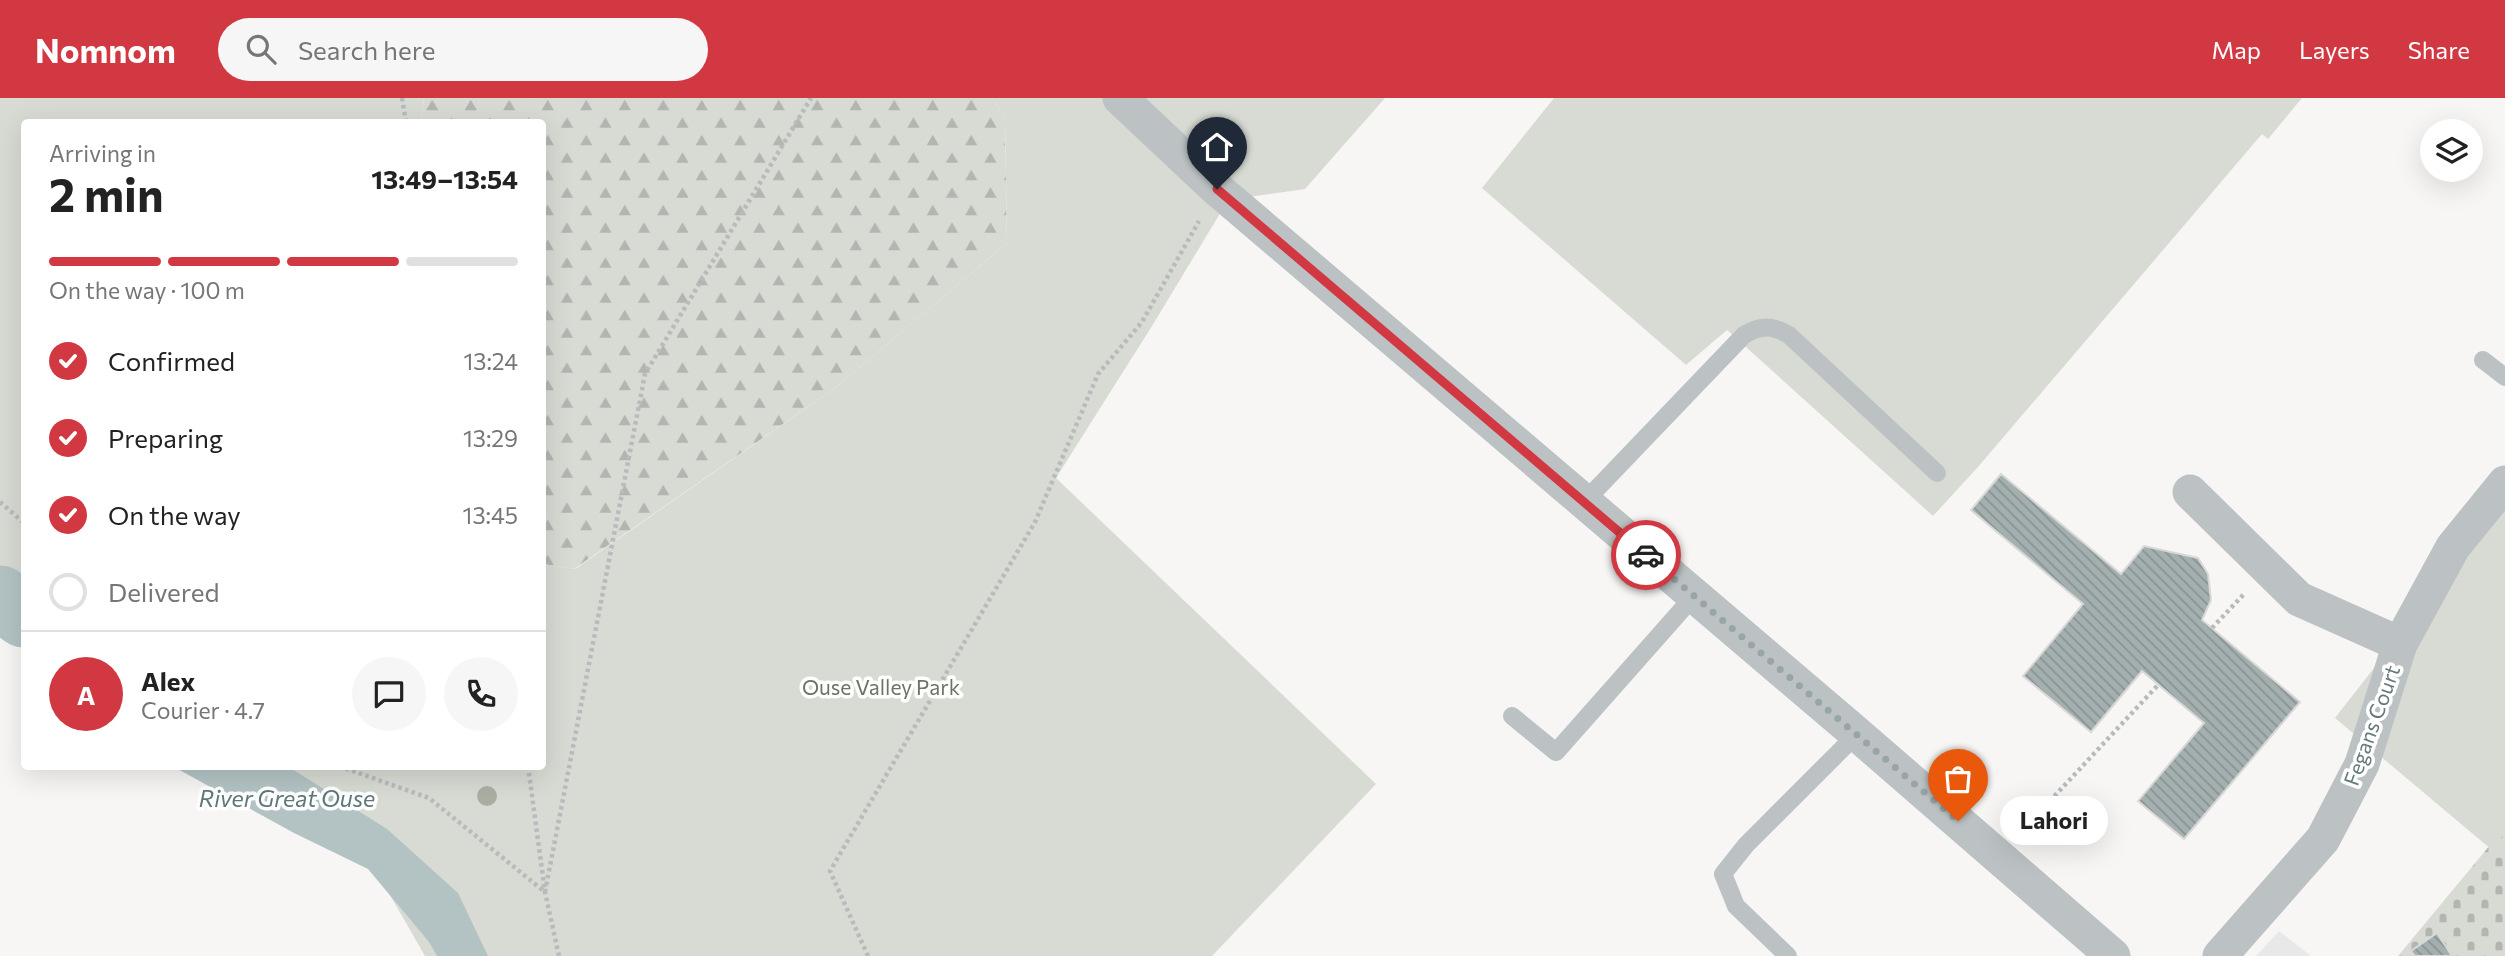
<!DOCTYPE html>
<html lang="en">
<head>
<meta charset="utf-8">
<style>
	:root { --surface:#fff; --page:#f6f6f6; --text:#222; --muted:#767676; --line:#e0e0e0; --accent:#d23842 }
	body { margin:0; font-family:Commissioner,sans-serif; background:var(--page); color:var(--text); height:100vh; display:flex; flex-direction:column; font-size:26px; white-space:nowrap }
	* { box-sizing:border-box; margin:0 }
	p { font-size:23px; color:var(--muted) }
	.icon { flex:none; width:38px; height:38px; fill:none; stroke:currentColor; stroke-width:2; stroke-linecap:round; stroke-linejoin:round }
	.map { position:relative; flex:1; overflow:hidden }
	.details { position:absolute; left:21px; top:21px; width:525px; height:651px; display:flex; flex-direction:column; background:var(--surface); border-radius:7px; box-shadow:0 7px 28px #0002 }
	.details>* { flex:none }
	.buttons { position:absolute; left:2420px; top:21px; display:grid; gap:14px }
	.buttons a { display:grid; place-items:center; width:63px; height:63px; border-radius:50%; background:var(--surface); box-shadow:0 7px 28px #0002; font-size:35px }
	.pin { position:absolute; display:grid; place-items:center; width:60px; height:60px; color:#fff; margin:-72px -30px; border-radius:50% 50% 50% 0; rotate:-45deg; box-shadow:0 0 7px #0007 }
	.pin .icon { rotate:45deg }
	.courier { position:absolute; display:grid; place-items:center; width:70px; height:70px; margin:-35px; border:5px solid #d23842; border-radius:50%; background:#fff; color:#222; box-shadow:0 2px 9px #0007 }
	.bubble { position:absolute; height:49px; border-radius:24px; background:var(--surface); box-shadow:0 7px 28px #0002; font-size:23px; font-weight:700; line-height:49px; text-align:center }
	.headline em { font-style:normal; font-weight:700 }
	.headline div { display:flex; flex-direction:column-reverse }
	.headline { display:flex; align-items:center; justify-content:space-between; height:119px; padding:0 28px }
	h1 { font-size:46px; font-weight:700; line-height:52px }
	.bar { display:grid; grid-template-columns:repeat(4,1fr); gap:10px 7px; align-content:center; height:84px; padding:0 28px }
	.bar i { height:9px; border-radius:5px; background:var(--line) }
	.bar .active { background:var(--accent) }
	.bar p { grid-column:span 4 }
	.line { display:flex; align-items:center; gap:18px; padding:0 28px; border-top:2px solid var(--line) }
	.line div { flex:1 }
	.round { display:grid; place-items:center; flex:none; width:74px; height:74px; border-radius:37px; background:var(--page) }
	ol { padding:0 28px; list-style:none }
	li { display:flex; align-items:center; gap:21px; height:77px }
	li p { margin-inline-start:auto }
	li .icon { padding:7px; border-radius:50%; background:var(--accent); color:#fff; stroke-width:4 }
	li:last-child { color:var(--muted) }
	li i { width:38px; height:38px; border:4px solid var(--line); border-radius:50% }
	header { display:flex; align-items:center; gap:42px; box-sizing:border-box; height:98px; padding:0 35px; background:var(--accent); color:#fff }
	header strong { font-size:33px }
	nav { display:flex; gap:38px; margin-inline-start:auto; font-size:24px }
	.search { width:490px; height:63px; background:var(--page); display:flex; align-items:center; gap:18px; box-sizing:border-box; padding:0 24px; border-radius:38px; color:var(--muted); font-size:26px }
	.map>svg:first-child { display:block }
</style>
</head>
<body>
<header>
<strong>Nomnom</strong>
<div class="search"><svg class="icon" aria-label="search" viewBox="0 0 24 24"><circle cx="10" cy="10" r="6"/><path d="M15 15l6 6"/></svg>Search here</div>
<nav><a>Map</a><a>Layers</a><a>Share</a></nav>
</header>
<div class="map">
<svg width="2505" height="858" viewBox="0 0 2505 858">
	<defs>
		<pattern id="forest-firs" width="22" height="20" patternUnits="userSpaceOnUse" patternTransform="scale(1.75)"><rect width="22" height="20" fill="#d8dbd3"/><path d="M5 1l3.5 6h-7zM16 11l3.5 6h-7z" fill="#b3b6b0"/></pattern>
		<pattern id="cemetery-stones" width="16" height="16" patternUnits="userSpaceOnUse" patternTransform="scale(1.75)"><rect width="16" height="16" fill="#d8dbd3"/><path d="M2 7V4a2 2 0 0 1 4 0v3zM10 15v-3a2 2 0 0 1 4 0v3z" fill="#b3b6b0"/></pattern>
		<pattern id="building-back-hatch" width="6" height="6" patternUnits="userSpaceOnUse" patternTransform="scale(1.75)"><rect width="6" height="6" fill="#a4afb0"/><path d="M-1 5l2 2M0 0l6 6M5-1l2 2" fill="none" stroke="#899394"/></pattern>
	</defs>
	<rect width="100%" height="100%" fill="#f7f6f4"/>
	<path fill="#e7e8e7" d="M2279,833L2311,858H2256Z"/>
	<path fill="url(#forest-firs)" d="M424,0H993L1005,21L1007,145L835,290L574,471L543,466L542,24H421Z"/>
	<path fill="url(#cemetery-stones)" d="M2505,729V858H2398Z"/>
	<path fill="#d8dbd3" d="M0,0H424L421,24H24V518L0,500Z
		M993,0H1385L1305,91L1241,100L1221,114L1152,228L1056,380L1376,686L1212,858H425L371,764L238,669L542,668L543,466L575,471L835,290L1007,145L1005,21Z
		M1554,0H2302L2268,41L2262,36L1978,369L1933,418L1727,232L1686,267L1482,90Z
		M2505,402V735L2492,752L2335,620Z"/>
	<path fill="#b3c3c3" d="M174,669H288L300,676L387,731L458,795L488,858H437L429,844L368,771L294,735Z"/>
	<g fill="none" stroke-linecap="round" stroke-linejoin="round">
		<path stroke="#b3c3c3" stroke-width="65" d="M0,500L24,517"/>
	</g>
	<path fill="url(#building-back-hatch)" stroke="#d8d8d6" stroke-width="2" d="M2001,376L2121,476L2144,448L2198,460L2208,476L2211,502L2202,522L2300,604L2184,741L2138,703L2204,625L2142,573L2091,634L2023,578L2083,506L1971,412Z
		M2437,835L2452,858H2415L2411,853Z"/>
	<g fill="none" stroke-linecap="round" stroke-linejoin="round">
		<path stroke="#b6bbbc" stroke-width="4.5" stroke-dasharray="3.5 3.5" stroke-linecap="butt" d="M402,0L406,24
			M0,404L24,425
			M2212,530L2245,495
			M339,668L429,700L545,794
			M528,668L545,794L559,858
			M2021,734L2158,587
			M545,794L645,276L811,0
			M868,858L830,773L1035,424L1098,276L1142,224L1199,123"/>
		<path stroke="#bcc2c3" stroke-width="18" d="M2483,262L2505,279
			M1584,404L1744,237C1760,227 1772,227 1789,237L1937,375
			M1512,618L1556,654L1694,498
			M1788,858L1736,808L1723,776L1746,747L1857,636"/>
		<path stroke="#bcc2c3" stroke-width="35" d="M1120,0L1217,91L1857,636L2113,858
			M2190,394L2299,501L2400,546
			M2220,858L2323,741L2362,666L2400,546L2453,449L2505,385"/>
	</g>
	<circle fill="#aaafa4" cx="487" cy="698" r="10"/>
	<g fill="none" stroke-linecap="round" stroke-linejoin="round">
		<path stroke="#98a5a6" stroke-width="7" stroke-dasharray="0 12.6" d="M1646,457L1958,723"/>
		<path stroke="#d23842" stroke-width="9" d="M1217,91L1646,457"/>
	</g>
	<g text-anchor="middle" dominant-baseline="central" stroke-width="7" stroke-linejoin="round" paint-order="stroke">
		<g font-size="21" fill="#6b7563" stroke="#fff">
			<text x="881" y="588">Ouse Valley Park</text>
		</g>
		<g font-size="21" fill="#65797c" stroke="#fff">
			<text transform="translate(2371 627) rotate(-70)">Fegans Court</text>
		</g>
		<g font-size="23" font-style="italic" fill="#5f7777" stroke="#fff">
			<text x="287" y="700">River Great Ouse</text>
		</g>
	</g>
</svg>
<div class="buttons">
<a><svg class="icon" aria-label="layers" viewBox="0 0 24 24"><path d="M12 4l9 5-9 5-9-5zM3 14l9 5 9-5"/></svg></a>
</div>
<div class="pin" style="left:1958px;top:723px;background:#ea580c"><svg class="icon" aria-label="bag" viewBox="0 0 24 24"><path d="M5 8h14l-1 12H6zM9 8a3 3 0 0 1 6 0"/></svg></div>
<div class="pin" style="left:1217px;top:91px;background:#1f2937"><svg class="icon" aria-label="home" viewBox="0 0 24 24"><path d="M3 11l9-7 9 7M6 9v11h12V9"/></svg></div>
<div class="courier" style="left:1646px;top:457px"><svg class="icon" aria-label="car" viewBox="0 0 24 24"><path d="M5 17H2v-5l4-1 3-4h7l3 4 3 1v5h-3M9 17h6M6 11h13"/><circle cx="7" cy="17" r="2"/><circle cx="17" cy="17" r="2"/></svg></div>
<div class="bubble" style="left:2000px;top:698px;width:108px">Lahori</div>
<section class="details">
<div class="headline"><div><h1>2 min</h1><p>Arriving in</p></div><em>13:49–13:54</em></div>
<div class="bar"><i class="active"></i><i class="active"></i><i class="active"></i><i></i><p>On the way · 100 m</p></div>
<ol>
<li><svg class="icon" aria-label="check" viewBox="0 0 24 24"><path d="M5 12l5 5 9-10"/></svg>Confirmed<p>13:24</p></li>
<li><svg class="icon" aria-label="check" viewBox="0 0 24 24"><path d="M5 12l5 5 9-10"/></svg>Preparing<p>13:29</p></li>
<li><svg class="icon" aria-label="check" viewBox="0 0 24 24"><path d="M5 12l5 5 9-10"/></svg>On the way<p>13:45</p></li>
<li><i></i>Delivered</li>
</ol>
<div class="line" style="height:126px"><b class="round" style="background:var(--accent);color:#fff">A</b><div><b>Alex</b><p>Courier · 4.7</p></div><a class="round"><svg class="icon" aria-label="chat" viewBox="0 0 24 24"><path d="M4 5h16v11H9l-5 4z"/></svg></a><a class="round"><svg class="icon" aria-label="phone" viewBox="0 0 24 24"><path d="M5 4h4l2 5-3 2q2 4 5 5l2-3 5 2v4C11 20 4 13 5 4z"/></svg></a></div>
</section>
</div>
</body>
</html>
